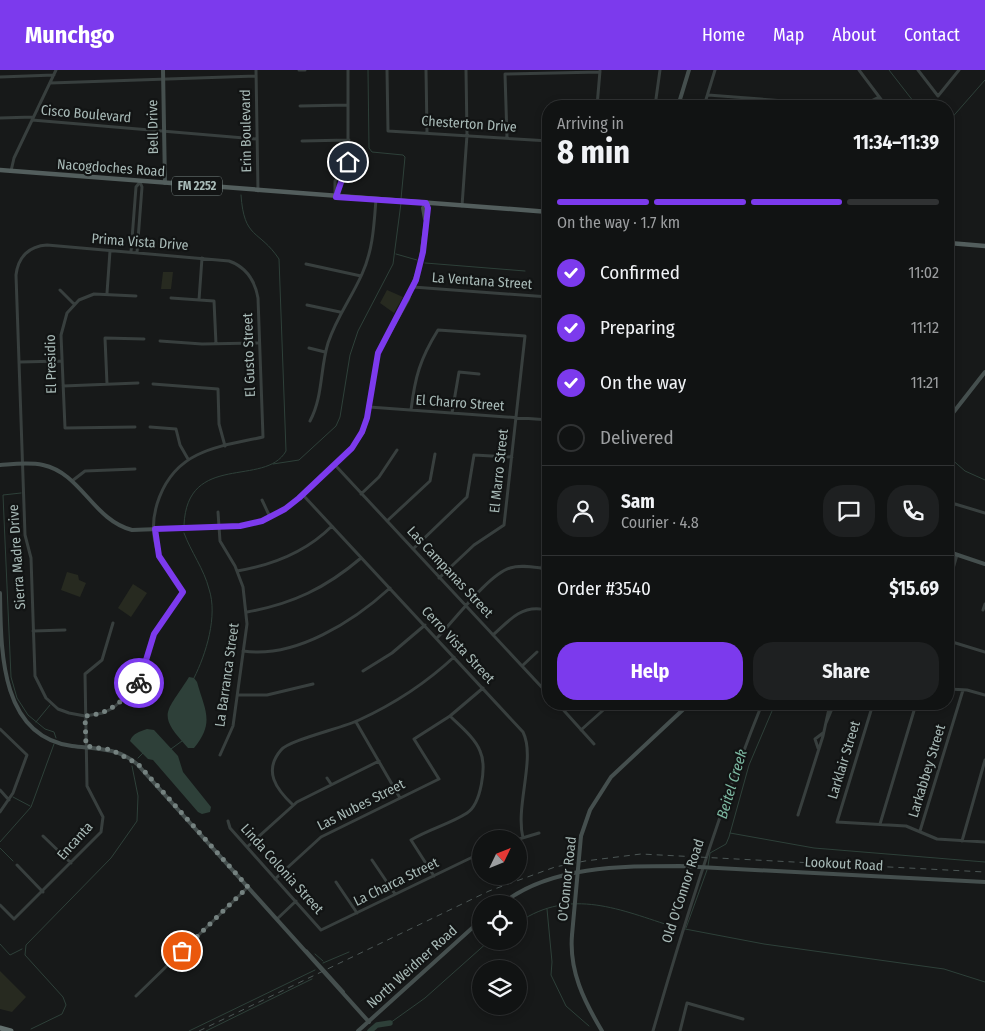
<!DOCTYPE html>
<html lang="en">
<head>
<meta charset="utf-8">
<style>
	:root { --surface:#111313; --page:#1e2021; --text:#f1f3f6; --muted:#9c9ea0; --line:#303233; --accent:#7c3aed }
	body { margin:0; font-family:"Fira Sans Condensed",sans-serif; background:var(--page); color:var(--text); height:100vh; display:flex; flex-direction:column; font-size:19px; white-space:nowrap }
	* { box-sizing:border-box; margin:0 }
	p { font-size:16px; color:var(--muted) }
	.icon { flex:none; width:28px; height:28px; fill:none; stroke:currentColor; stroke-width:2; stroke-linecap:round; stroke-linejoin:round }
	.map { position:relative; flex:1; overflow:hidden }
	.details { position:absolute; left:542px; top:30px; width:412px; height:610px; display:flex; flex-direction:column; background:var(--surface); border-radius:20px; box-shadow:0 2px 8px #0003,0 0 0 1px var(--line) }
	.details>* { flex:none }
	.needle { width:32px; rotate:47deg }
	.tools { position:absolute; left:472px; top:760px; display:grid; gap:10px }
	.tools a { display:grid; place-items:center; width:55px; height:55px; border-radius:50%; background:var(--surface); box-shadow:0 2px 8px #0003,0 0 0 1px var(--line); font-size:25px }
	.pin { position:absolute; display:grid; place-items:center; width:42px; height:42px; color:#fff; margin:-21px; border:2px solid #fff; border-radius:50%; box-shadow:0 1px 5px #0007 }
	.courier { position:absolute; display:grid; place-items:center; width:50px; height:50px; margin:-25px; border:4px solid #7c3aed; border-radius:50%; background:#fff; color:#222; box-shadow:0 1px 6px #0007 }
	.headline em { font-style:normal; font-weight:700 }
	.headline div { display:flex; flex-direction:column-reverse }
	.headline { display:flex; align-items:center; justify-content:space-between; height:85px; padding:0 15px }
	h1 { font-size:32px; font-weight:700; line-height:38px }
	.bar { display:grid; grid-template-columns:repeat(4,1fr); gap:8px 5px; align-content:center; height:60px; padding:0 15px }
	.bar i { height:6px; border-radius:4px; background:var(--line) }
	.bar .selected { background:var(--accent) }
	.bar p { grid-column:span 4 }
	.line { display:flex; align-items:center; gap:12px; padding:0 15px; border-top:1px solid var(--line) }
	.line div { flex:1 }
	.round { display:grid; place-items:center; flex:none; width:52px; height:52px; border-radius:20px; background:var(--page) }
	ol { padding:0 15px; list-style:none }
	li { display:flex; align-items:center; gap:15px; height:55px }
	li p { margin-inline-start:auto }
	li .icon { padding:5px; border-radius:50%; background:var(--accent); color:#fff; stroke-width:4 }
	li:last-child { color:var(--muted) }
	li i { width:28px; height:28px; border:2px solid var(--line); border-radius:50% }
	.primary-button { display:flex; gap:10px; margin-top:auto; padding:10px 15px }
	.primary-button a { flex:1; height:58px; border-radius:20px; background:var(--accent); color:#fff; font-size:20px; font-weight:700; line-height:58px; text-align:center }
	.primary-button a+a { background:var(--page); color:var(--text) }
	header { display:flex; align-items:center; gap:30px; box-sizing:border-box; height:70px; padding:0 25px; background:var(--accent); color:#fff }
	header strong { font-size:24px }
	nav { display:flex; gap:28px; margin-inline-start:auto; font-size:18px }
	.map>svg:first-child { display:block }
</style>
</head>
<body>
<header>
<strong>Munchgo</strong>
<nav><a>Home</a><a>Map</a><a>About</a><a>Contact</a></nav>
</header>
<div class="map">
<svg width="985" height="961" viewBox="0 0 985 961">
	<rect width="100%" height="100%" fill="#171919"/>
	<path fill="#272a20" d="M163,202H173L171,219H161Z
		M387,220L403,227L394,243L380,233Z
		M67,502L78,505L79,510L86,513L80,527L61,520Z
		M133,514L147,523L131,547L118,538Z
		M0,901L26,927L12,942L0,939Z"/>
	<path fill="#2e4039" d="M189,607L194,608L197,612C205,641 215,652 194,678H188C156,643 166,644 189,607Z
		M147,659L154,660L178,686L183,702L211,737L210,742L202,744L198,742L153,690L148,689L130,671C133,663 139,662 147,659Z"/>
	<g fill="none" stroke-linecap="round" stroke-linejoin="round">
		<path stroke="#2e4039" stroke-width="1" d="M368,0L369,78L372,82L403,85L405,87L401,129
			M889,0L917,36
			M949,51L985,10
			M396,184L417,190
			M425,193L525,201
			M949,387L965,401L985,410
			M273,394L299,390L336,356L340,347L350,285L358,261L393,194L401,133
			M21,423L3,425L11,607L17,628L28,645L45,659L54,662L56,668
			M184,455C187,381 265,418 286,381L279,189C259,159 244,170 241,125
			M184,463C191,482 204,499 209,519C218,546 206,584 194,608
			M36,652L50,635
			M171,679L182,671
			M138,688L143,683
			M13,727L30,736
			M730,763L814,778L985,792
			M0,772L31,737L54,674
			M0,778L13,791
			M708,796L710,783L726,774L729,767L749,695L775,634
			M547,839L552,892L551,905L566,936L589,956
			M519,852C571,817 621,840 674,857
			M686,858L707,800
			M685,859L764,874L944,899L985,912
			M0,874L10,885L22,879
			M315,884L323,891
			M323,893L349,882
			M390,953L425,928L489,871
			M31,959L62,944L66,935L63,927L25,885L26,875L111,788L137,751L138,726L132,696
			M189,961L315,900
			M206,961L312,909"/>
		<path stroke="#2e4039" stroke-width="5.5" d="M370,961L377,955L390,953"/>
		<path stroke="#383f3e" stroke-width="3" d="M256,0L258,121
			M299,0H305
			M387,0L388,61L549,71
			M426,0L427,62
			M859,0L886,36
			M918,0L938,26L959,0
			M0,7L54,5
			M50,13L256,6
			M708,25L850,36
			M300,36L348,35
			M597,36L600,1
			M655,36L660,0
			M704,36L715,0
			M861,36L879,27
			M0,48L33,47
			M32,50L257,69
			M507,68L505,4L600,2
			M302,71L349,70
			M11,101L14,88L56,0
			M335,126V111L343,103
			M336,127L348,92V0
			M462,136L467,65L466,0
			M548,142L549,133
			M47,175L229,191C246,197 255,211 258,228L263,367C241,372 217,375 197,385C162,402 145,447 158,483C164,497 175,509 183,522L154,563L144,604L135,618L113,638L103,643L85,646L69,643L58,639L46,628L35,606L31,488L25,465L16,205C18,187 29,176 47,175Z
			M131,182L136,117L140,112
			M137,183L142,117L140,112
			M306,194L361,206
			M413,217L549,227
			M60,220L74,234
			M107,223L110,181
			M171,228L214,231L216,274
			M199,230L202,188
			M307,235L340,242
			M160,271L202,274L259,273
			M309,278L325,282
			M20,292L62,291
			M107,314L105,268L144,269
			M153,314L218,319L219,354L225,376
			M63,316L138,313
			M369,337L549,350
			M411,340C415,307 420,289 438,260L525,266L504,455L474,475L439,508
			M452,343L459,302L479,304
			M310,351C323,327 320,299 328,273C337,246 351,229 362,204C373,180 374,155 376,129
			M135,357L65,358L61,265L67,243L79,230L94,224L136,226
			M150,357L176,359L180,375L188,389
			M335,395L549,625
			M72,411L85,401L135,399
			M361,424L379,407L397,380
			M303,425L523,662C536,688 515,736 523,768
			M262,430L270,447
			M949,439L955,434L985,443
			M218,442L220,471L235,496L243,517L247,554L233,656L220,685
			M387,451L430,411L435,384
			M413,479L467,427L474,385L512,387
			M542,499L549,431
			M237,501C273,495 306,482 332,456
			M949,512L957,485
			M983,540L985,534
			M247,542C292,534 326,518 361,488
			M33,561L65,560
			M493,565C508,552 519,537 540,539
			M437,568C453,552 489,504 510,498C522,494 537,498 549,499
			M949,571L985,582
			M243,581C295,589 354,551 390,518
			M522,596L537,582
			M363,601L392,583L425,555
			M949,619L967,620L985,625
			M238,625H267L313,614
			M558,634L594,674
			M599,634L604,639
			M848,634L879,638L902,634
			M873,634L837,752L906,756L937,769L985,772
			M356,652L400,728
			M826,653L834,634
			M0,659L27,685L13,723L0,742
			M581,660L610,634
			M818,678L815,669L823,663
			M327,708L331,714
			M0,720L9,730
			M293,735C276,719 263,701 281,680C289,670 343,658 359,650C394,634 426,613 454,587
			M798,745L823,666L830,634
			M228,751L230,758L321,860L481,783
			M880,754L916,634
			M920,761L963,620
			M43,766L71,793
			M519,769L539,763
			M962,771L985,690
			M247,777L297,732L379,691
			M372,790L395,824
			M17,795L43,822
			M434,806L411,770C429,759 450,754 467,743C481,734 487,696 480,681C475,668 460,656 450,646
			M275,809L321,767L439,709L414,669L450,646L483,618
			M336,812L357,843
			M0,835L14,849L101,762L103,747L87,716L85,604L102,590L113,553
			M277,849L296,831
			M136,926L248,817
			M653,961C685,850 719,741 762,634
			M680,961L687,933L743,949"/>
		<path stroke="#454f4e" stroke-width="4" d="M163,0L165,113
			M678,36L689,0
			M425,149L423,138L426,133
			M949,348L985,302
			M0,395C14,394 29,392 43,395C81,403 93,450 132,460L240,456L262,451L285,439L299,428L352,378L363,362L367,348L378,283L408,229L420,195L427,143L426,133
			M949,482L985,494
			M0,523C1,581 0,666 72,676C96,679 117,677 137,694L369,952
			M581,766L590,740L611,707L689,634
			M502,834C549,796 621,796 680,796L985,812
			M572,865C569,901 584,931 602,961
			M306,881L343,922
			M358,961L481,850"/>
		<path stroke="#535e5d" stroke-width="4.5" d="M0,100L549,142
			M949,173L985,176"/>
		<path stroke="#63706e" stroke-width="5" d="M0,958L11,961"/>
		<path stroke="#4c5655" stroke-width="1" stroke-dasharray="6 5" stroke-linecap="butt" d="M199,961L489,821L555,797L585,791L641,784L985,802"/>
		<path stroke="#454f4e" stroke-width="4" d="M572,865L581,766"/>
	</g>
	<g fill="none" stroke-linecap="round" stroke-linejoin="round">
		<path stroke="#758280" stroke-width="5" stroke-dasharray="0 9" d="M139,613C124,630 108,645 85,646L86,676L112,680L138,694L248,817L182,881"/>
		<path stroke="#7c3aed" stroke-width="6" d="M139,613L154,564L183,522L159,486L155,459L240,456L262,451L285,439L299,428L352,378L362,362L367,348L378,283L416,210L423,182L428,138L426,133L336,127L348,92"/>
	</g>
	<g text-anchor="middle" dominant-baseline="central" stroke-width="4.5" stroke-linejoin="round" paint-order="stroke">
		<rect fill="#121414" stroke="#7b8886" stroke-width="1" x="172" y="106.5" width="50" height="19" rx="4"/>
		<g font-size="12" font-weight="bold" fill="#a8bab7">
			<text x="197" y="116">FM 2252</text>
		</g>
		<g font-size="14" fill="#a8bab7" stroke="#121414">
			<text transform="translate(86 44) rotate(5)">Cisco Boulevard</text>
			<text transform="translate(469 54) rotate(4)">Chesterton Drive</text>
			<text transform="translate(153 57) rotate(-91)">Bell Drive</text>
			<text transform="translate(246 61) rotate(-91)">Erin Boulevard</text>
			<text transform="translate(111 98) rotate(4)">Nacogdoches Road</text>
			<text transform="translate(140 172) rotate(4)">Prima Vista Drive</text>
			<text transform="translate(482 211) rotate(4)">La Ventana Street</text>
			<text transform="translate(249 285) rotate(-92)">El Gusto Street</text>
			<text transform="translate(51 294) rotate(-91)">El Presidio</text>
			<text transform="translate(460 333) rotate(4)">El Charro Street</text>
			<text transform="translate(499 401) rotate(-84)">El Marro Street</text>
			<text transform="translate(17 487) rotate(-94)">Sierra Madre Drive</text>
			<text transform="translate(450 502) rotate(47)">Las Campanas Street</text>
			<text transform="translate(458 575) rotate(47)">Cerro Vista Street</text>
			<text transform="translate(227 605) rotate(-82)">La Barranca Street</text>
			<text transform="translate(844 690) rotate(-73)">Larklair Street</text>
			<text transform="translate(927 701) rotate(-73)">Larkabbey Street</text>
			<text transform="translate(361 735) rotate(-27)">Las Nubes Street</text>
			<text transform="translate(75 771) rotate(-48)">Encanta</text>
			<text transform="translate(844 794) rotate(3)">Lookout Road</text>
			<text transform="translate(282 799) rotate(48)">Linda Colonia Street</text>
			<text transform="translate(567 809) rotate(-84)">O'Connor Road</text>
			<text transform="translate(396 812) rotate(-26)">La Charca Street</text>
			<text transform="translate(683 821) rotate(-72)">Old O'Connor Road</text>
			<text transform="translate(412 897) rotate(-42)">North Weidner Road</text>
		</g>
		<g font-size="15" font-style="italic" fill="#7cb8a1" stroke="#121414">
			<text transform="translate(732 714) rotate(-73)">Beitel Creek</text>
		</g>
	</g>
</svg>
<div class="tools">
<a><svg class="needle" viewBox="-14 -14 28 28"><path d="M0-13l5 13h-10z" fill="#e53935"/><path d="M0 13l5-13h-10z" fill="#9c9ea0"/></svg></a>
<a><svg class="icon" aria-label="locate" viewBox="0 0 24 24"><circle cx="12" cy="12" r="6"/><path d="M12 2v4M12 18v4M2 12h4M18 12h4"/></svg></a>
<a><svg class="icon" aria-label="layers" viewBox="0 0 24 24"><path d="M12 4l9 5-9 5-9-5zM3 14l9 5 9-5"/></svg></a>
</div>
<div class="pin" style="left:182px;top:881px;background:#ea580c"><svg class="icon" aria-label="bag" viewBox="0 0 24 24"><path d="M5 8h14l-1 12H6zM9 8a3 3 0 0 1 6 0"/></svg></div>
<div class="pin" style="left:348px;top:92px;background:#1f2937"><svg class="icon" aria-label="home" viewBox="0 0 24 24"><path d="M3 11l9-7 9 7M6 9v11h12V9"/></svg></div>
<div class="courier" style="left:139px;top:613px"><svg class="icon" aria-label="bike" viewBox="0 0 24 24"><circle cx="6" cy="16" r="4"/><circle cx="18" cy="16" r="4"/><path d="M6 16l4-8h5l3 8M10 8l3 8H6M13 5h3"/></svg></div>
<section class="details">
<div class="headline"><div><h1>8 min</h1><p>Arriving in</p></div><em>11:34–11:39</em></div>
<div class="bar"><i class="selected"></i><i class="selected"></i><i class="selected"></i><i></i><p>On the way · 1.7 km</p></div>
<ol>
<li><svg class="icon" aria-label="check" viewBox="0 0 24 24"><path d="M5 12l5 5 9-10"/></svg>Confirmed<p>11:02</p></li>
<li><svg class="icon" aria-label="check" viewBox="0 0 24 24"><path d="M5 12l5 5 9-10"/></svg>Preparing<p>11:12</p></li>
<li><svg class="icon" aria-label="check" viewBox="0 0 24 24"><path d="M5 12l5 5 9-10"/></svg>On the way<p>11:21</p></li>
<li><i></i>Delivered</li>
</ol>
<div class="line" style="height:90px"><a class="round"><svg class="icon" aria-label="person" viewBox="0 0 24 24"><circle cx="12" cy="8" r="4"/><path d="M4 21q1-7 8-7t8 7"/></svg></a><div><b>Sam</b><p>Courier · 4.8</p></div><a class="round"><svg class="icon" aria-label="chat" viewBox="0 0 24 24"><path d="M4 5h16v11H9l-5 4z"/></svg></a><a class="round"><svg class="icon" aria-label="phone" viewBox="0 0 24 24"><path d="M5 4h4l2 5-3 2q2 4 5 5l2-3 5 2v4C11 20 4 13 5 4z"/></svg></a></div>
<div class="line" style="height:65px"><div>Order #3540</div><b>$15.69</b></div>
<div class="primary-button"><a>Help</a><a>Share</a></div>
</section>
</div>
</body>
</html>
